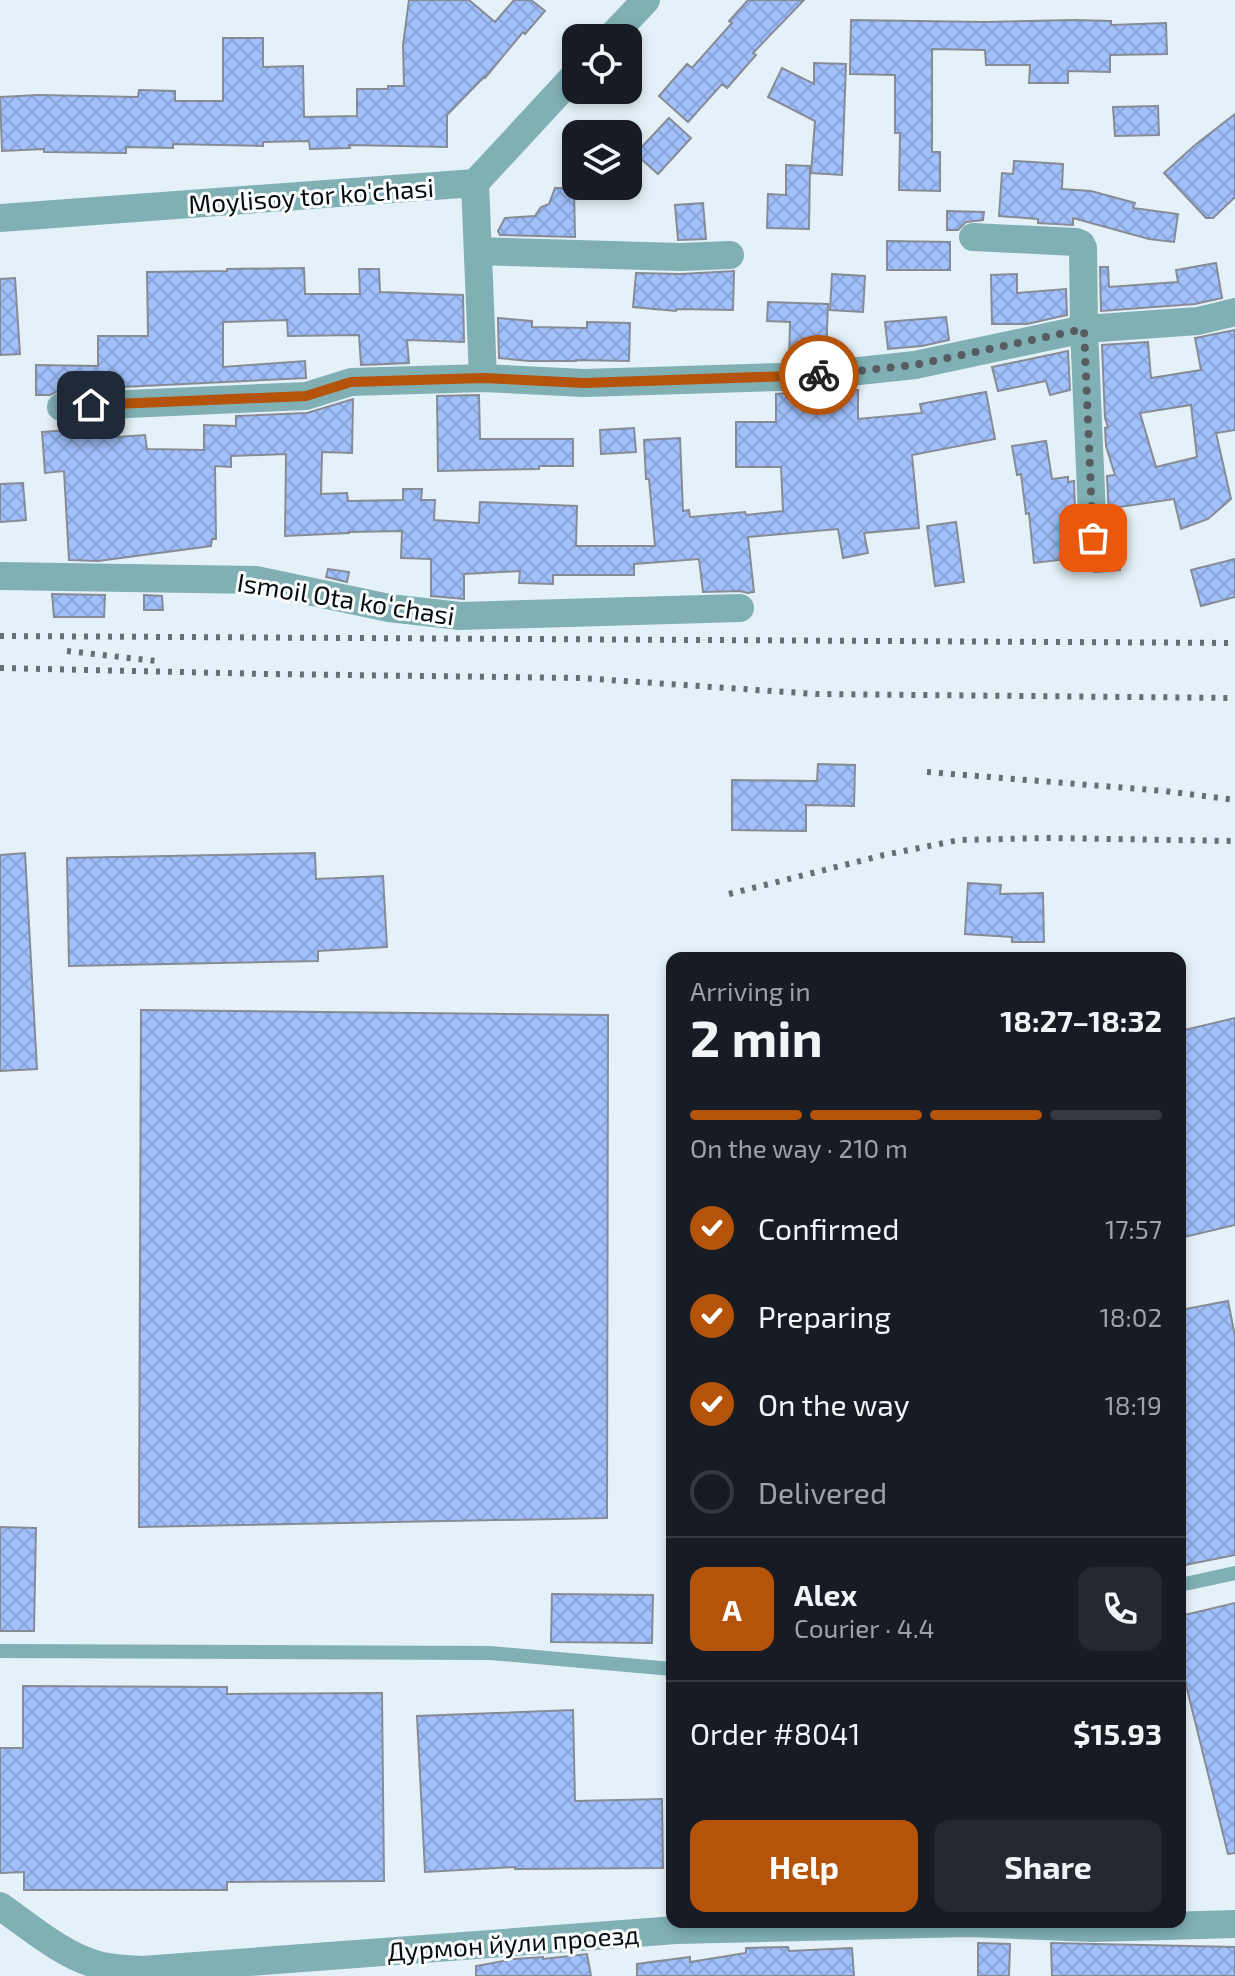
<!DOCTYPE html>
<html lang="en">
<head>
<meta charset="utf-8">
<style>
	:root { --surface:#171b24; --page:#242831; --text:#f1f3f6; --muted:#9ea1a6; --line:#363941; --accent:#b45309 }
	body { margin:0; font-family:"Exo 2",sans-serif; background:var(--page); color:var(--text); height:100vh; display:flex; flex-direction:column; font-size:30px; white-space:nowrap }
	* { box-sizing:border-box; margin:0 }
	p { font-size:26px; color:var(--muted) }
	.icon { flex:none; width:44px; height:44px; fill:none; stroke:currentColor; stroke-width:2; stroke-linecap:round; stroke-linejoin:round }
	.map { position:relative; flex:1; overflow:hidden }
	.side { position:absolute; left:666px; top:952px; width:520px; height:976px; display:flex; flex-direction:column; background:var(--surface); border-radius:16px; box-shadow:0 4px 12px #0003 }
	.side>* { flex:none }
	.tools { position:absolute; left:562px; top:24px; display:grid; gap:16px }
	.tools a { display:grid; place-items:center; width:80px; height:80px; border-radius:16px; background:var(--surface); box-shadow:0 4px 12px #0003; font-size:40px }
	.pin { position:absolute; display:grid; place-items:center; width:68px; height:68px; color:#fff; margin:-34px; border-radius:16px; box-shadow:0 4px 12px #0006 }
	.courier { position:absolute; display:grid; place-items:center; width:80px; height:80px; margin:-40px; border:6px solid #b45309; border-radius:50%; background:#fff; color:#222; box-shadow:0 2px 10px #0007 }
	.headline em { font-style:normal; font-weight:700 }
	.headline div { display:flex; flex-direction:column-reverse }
	.headline { display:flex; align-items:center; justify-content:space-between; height:136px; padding:0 24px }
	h1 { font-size:52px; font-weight:700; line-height:60px }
	.bar { display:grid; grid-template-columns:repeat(4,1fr); gap:12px 8px; align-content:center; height:96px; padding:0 24px }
	.bar i { height:10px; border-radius:6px; background:var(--line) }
	.bar .current { background:var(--accent) }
	.bar p { grid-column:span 4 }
	.line { display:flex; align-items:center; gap:20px; padding:0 24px; border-top:2px solid var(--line) }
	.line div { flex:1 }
	.round { display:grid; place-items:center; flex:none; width:84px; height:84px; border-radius:16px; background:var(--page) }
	ol { padding:0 24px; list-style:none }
	li { display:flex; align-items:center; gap:24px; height:88px }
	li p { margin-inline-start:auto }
	li .icon { padding:8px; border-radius:50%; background:var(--accent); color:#fff; stroke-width:4 }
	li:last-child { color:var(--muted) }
	li i { width:44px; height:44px; border:4px solid var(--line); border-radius:50% }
	.cta { display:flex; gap:16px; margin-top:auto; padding:16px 24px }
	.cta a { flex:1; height:92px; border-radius:16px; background:var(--accent); color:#fff; font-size:32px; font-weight:700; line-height:92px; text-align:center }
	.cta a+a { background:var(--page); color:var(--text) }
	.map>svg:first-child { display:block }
</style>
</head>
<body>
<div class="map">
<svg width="1235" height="1976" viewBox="0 0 1235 1976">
	<defs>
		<pattern id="building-cross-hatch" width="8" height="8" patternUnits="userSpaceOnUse" patternTransform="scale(2)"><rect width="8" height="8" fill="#a1c0fc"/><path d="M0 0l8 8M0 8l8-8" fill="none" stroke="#89a4d7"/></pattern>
	</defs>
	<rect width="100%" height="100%" fill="#e5f1f8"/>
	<path fill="url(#building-cross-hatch)" stroke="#868b95" stroke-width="2" fill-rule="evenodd" d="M409,0H469L495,22L514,0H531L545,11L525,34L523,32L485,78L484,77L447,115V147L349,145L350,148L310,149L309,141L263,142V146L173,144V148L126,147V153L44,152V149L2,151L0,97L38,95L138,97L139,90L175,91V101H223V38H263V67L303,66L304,117L357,116V89H388V86H404L403,45Z
		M748,0H804L753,53L756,55L727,88L722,84L688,122L659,96L687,64L692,68L732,23L729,21Z
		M851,20L985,22L1074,20L1111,21V25L1166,23L1167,54L1110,55V72L1068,71V83H1029L1030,65H986L985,50L932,49V152H940V191L899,190L900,133H895V75L850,74Z
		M814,63L846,64L842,175L811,173L815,121L768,97L782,68L814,84Z
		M1158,106L1159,135L1115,136L1113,107Z
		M1235,114V197L1213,218H1206L1164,173L1195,145Z
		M669,118L691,138L658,174L639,157V150Z
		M1014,161L1063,164L1062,189L1091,191L1135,203L1133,208L1178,214L1174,242L1149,239L1073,218V225L1038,223V219L999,216L1002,173L1013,174Z
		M786,165L810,166L809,229L767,228L768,194L786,195Z
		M555,188H574L575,237L500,235L498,231L505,218L535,216L541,207L549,204Z
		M703,203L706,239L678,240L675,205Z
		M947,211L984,212L983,220L966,222L958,230H947Z
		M887,241L950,242V270H887Z
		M1216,263L1222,298L1195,304L1101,311L1100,267H1108L1109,287L1178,282L1176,270Z
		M304,268L305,294H360L359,269H379L380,292L463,295L464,342L407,340L409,363L361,365L359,335L288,336L287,320L223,322V367L305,361L306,378L60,390L50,395H36V365L98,366V336H148L147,272L227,271V269Z
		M734,271L733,310L677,309L676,311L633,307L636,273L681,274Z
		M832,274L865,276L863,312L830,310Z
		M1017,274V293L1066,289L1067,315L1027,324H992L991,275Z
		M15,278L20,354L0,355V279Z
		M768,302L828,304L826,357L789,360L790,322L767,321Z
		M946,317L949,340L922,346L888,349L885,322Z
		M498,318L532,321V327L587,328V322L630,323L629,361L576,360V361H529L499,358Z
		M1235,330V430L1216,433L1231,499L1208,519L1181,529L1174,499L1119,507L1121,544H1118L1120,570L1094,572L1092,556L1034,563L1029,513L1026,514L1021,474L1017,475L1012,446L1046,441L1052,479L1068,477V482L1074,481L1076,539L1078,546L1086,553L1093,555L1101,553L1108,546L1110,538L1107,476L1115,475L1106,446L1105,428L1108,427L1105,418L1102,345L1148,342L1151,378L1201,370L1195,338ZM1191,405L1197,457L1156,467L1140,413Z
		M1068,351L1070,390L1050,395L1046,381L998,391L992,367Z
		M841,390H858V419L922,413L920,404L986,392L995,439L912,455L919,528L864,533L868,553L843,558L838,529L748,537L754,592L748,593L740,591L703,592L699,559L634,564V575H553V584L519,583L520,571L464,574V599L431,596V559L401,558L402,531L349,532V533L285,536L286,454L231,456V467L215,466L216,539H212L211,546L98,561L69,560L64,471L45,473L42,432L102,428V438L145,435L147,449L204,450V425L236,426V416L307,413L353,399L352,453L322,452L321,494L347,493L348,501L403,500V489H422L421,500H435L434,520L479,523L480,502L577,506L576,546H655L649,479H646L644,440L680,438L683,511L689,510L690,517L745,512L746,515L783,511L781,467H736V422H776V394Z
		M479,395L480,439H573V466H539V469L438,471L437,396Z
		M634,428L636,452L601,454L600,430Z
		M23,483L26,520L0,522V484Z
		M956,522L964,582L935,586L927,526Z
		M1235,559V597L1201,606L1191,570Z
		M328,569L349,572L347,582L326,577Z
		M52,594L105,595L104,617H54Z
		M144,595L162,596L163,610H144Z
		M818,764L855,765L854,806L806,805V831L732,830V780L817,781Z
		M25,853L37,1069L0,1071V855Z
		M315,853L316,879L383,876L387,947L318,951V961L69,966L67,858Z
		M968,883L1001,885L1000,894L1043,893L1044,942H1012V937L965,934Z
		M141,1010L608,1015L607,1518L139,1527Z
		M1235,1018V1225L1180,1238V1031Z
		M1228,1301L1235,1336V1555L1180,1566V1310Z
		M0,1527L36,1528L34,1631H0Z
		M552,1594L653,1595L652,1643L551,1642Z
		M1235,1603V1853L1228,1854L1180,1661V1616Z
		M23,1686L227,1687V1694L382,1693L384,1881L227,1882V1890H24V1872L0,1873V1748H23Z
		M573,1710L575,1801L662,1799L663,1868L515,1869V1867L425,1872L417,1716Z
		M978,1943L1010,1944L1009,1976H978Z
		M1051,1943L1235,1947V1976H1052Z
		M788,1947L789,1951L852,1948L854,1976H637V1964L690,1957V1962L746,1953V1948Z
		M587,1954L591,1976H476V1966L514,1959L543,1957V1959Z"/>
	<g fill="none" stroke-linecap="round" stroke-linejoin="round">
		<path stroke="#80b0b4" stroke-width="14" d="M1180,1585L1235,1573
			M0,1651L490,1653L672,1669"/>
		<path stroke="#80b0b4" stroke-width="28" d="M610,38L646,0
			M475,183L483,378
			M0,218L475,183L576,74
			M973,237L1076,242L1081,244L1083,248L1084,329L1093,538
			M478,251L681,257L730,255
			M61,407L306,396L351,382L483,378L584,383L812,376L915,365L1084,329L1198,321L1235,312
			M0,576L256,580L389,608L460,616L740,608
			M0,1906C30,1927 62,1955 98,1965C112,1969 128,1969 142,1970L676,1930L968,1923L1094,1928L1235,1924"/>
		<path stroke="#676e72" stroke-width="6" stroke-dasharray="4 8" stroke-linecap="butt" d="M0,636L1235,643
			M67,651L156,661
			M0,668L268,674L580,678L816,694L1235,698
			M927,772L1165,791L1235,800
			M729,894L884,855L959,840L1050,838L1235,841"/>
	</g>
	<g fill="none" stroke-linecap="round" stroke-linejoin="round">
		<path stroke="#565c61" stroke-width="8" stroke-dasharray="0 14.4" d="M819,375L915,365L1084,329L1093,538"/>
		<path stroke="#b45309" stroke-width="10" d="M91,405L306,396L351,382L483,378L584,383L819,375"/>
	</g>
	<g text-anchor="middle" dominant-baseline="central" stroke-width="6" stroke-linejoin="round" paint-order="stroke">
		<g font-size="26" fill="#090c0f" stroke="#fafdfe">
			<text transform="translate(311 195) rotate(-4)">Moylisoy tor ko'chasi</text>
			<text transform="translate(346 598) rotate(9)">Ismoil Ota koʻchasi</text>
			<text transform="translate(513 1942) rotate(-4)">Дурмон йули проезд</text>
		</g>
	</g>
</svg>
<div class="tools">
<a><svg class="icon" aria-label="locate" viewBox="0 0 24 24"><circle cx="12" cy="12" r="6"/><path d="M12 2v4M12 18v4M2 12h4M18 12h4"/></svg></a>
<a><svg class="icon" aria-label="layers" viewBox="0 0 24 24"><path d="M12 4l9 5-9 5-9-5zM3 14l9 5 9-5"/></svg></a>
</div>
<div class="pin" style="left:1093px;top:538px;background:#ea580c"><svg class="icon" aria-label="bag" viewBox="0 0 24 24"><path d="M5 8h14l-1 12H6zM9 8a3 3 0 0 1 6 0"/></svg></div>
<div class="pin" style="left:91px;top:405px;background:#1f2937"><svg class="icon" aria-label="home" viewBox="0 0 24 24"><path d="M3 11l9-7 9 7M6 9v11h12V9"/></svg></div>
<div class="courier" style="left:819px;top:375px"><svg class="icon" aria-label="bike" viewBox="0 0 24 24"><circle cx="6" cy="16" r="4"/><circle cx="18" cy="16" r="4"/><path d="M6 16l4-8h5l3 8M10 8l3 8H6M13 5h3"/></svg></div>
<section class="side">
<div class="headline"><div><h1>2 min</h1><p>Arriving in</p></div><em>18:27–18:32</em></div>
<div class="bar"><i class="current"></i><i class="current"></i><i class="current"></i><i></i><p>On the way · 210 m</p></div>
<ol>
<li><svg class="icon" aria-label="check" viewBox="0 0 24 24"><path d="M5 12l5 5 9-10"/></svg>Confirmed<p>17:57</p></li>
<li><svg class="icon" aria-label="check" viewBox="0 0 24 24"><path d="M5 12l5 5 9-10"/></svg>Preparing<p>18:02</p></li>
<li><svg class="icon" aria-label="check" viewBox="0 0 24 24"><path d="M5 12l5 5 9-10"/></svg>On the way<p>18:19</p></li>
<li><i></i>Delivered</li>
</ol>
<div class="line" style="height:144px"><b class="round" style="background:var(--accent);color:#fff">A</b><div><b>Alex</b><p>Courier · 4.4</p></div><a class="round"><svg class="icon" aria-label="phone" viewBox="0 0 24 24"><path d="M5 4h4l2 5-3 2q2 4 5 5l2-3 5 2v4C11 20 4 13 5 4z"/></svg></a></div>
<div class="line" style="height:104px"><div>Order #8041</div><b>$15.93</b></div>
<div class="cta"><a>Help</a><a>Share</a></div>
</section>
</div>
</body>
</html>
